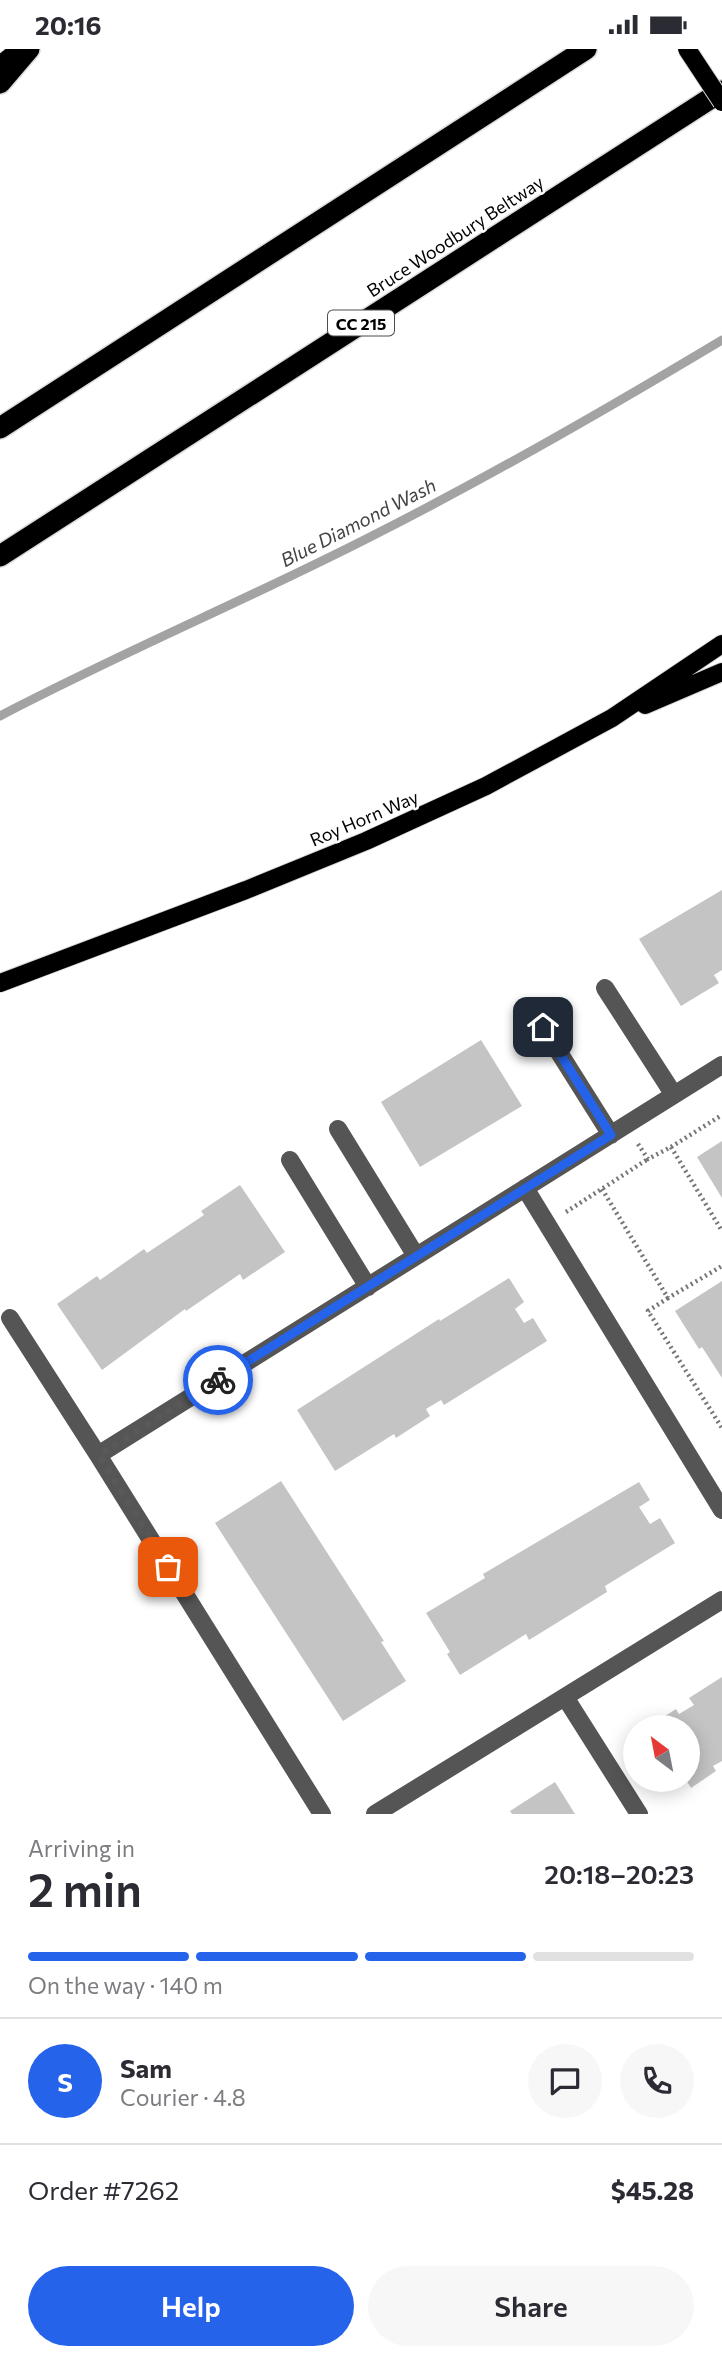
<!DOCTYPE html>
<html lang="en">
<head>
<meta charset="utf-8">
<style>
	:root { --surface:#fff; --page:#f7f7f7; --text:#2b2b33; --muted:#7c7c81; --line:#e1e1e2; --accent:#2563eb }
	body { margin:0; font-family:Commissioner,sans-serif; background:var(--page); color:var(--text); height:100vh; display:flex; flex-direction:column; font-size:26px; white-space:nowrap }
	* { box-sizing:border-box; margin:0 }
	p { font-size:23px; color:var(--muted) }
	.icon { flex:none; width:38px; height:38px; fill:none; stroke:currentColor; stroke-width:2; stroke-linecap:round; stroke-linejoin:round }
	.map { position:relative; height:1765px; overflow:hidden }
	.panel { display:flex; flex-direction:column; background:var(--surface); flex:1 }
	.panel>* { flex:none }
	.needle { width:46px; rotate:328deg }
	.controls { position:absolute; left:623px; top:1666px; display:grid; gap:14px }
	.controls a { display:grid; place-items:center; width:77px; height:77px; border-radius:50%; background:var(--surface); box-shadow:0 4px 18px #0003; font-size:35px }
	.pin { position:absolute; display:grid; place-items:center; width:60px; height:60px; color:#fff; margin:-30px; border-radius:14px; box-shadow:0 4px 10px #0006 }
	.courier { position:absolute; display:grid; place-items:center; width:70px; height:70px; margin:-35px; border:5px solid #2563eb; border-radius:50%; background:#fff; color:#222; box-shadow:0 2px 9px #0007 }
	.headline em { font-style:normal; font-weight:600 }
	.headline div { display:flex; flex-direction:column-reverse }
	.headline { display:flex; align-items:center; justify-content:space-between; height:119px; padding:0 28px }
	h1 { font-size:46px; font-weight:600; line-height:52px }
	.bar { display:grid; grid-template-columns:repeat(4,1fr); gap:10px 7px; align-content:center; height:84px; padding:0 28px }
	.bar i { height:9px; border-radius:5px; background:var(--line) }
	.bar .current { background:var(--accent) }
	.bar p { grid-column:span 4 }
	.line { display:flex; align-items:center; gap:18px; padding:0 28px; border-top:2px solid var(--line) }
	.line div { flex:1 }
	.round { display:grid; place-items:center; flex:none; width:74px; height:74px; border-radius:37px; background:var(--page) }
	.cta { display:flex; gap:14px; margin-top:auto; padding:14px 28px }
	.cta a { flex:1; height:80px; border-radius:42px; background:var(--accent); color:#fff; font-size:28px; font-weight:600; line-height:80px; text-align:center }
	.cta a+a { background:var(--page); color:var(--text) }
	.status { display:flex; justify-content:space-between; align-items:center; height:49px; padding:0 35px; background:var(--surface); direction:ltr }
	.status svg { height:19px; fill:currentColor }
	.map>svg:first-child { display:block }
</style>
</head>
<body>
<div class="status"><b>20:16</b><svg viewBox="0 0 49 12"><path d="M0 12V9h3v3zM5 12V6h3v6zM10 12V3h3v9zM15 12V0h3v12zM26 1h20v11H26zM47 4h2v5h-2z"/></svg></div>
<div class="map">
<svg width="722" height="1765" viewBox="0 0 722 1765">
	<rect width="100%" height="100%" fill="#fff"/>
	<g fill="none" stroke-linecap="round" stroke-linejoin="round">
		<path stroke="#a3a3a3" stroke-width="9" d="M0,667C122,603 249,550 372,487C491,427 607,360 722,291"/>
	</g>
	<path fill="#c4c4c4" d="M722,841V921L714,926L719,934L681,957L639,890Z
		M481,991L522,1057L420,1118L381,1053Z
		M722,1092V1149L697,1108Z
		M240,1136L285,1203L243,1231L240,1225L186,1262L185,1260L102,1321L57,1255L97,1227L100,1231L144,1200L147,1204L204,1166L201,1162Z
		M509,1229L524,1253L515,1260L524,1274L533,1269L547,1292L444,1356L441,1351L426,1360L430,1367L396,1389L394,1385L335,1422L297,1361L439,1270L440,1272Z
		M722,1232V1329L702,1298L699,1300L675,1262Z
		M281,1432L384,1592L381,1593L406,1632L343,1672L215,1474Z
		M639,1433L650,1451L639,1458L650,1475L660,1469L675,1494L605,1537L607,1543L529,1591L526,1585L460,1626L447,1605L450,1603L426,1564L485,1529L483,1525Z
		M722,1628V1712L713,1717L716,1722L691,1739L686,1731H688V1678H652L651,1676L676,1660L679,1665L694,1656L689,1649Z
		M555,1733L575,1765H512L510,1762Z"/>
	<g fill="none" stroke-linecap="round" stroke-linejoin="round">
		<g stroke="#dbdbdb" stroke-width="20">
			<path id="major" d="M0,16L20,0
				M645,656L722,623
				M0,934L246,841L366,792L486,737L612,669L722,595"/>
		</g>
		<g stroke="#dbdbdb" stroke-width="24">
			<path id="highway" d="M0,34L29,0
				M0,379L586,0
				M0,507L722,42"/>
		</g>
		<path stroke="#777" stroke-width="4.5" stroke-dasharray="2 3.5" stroke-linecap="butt" d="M638,1095L648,1110L671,1098L722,1182
			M671,1098L722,1066
			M602,1140L668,1249L722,1217
			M566,1163L648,1110
			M668,1249L648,1262L722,1379"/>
		<path stroke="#555" stroke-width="18" d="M605,939L674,1046
			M543,978L611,1086
			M338,1080L416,1207
			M290,1111L368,1238
			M525,1139L722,1461
			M10,1269L98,1406L322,1765
			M98,1406L722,1016
			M565,1648L639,1765
			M375,1765L722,1551"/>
		<use href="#major" stroke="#000" stroke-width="18"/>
		<use href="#highway" stroke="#000" stroke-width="21"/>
		<g stroke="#dbdbdb" stroke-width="20" stroke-linecap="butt">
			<path id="major-bridge" d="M687,0L722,53"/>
		</g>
		<use href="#major-bridge" stroke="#000" stroke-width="18"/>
	</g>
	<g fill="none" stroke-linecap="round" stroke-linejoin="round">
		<path stroke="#595959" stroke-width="7" stroke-dasharray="0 12.6" d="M168,1518L99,1406L218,1331"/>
		<path stroke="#2563eb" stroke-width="9" d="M218,1331L611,1086L543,978"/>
	</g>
	<g text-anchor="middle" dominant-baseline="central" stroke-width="5" stroke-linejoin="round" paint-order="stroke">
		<rect fill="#fff" stroke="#4c4c4c" stroke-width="2" x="328" y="261.5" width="66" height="25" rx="5"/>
		<g font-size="16" font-weight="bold" fill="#000">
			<text x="361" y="274">CC 215</text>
		</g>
		<g font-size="18" fill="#000" stroke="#fff">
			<text transform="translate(455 187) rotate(-33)">Bruce Woodbury Beltway</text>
			<text transform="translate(364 769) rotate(-23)">Roy Horn Way</text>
		</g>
		<g font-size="19" font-style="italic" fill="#444" stroke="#fff">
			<text transform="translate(358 473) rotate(-27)">Blue Diamond Wash</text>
		</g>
	</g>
</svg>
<div class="controls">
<a><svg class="needle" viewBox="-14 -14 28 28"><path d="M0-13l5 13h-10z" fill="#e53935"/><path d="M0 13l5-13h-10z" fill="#7c7c81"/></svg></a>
</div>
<div class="pin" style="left:168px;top:1518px;background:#ea580c"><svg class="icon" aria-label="bag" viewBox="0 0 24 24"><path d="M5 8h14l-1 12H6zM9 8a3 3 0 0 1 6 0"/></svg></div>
<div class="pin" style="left:543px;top:978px;background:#1f2937"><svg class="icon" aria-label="home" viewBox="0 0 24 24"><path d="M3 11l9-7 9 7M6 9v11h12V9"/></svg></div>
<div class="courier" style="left:218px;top:1331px"><svg class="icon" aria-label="bike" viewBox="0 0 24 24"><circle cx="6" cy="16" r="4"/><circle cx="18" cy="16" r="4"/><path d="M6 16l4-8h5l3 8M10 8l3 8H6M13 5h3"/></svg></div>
</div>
<section class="panel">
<div class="headline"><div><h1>2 min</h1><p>Arriving in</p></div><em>20:18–20:23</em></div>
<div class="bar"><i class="current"></i><i class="current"></i><i class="current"></i><i></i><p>On the way · 140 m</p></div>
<div class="line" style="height:126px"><b class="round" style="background:var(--accent);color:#fff">S</b><div><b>Sam</b><p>Courier · 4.8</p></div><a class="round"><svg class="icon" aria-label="chat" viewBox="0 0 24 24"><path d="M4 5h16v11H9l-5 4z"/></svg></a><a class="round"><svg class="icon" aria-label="phone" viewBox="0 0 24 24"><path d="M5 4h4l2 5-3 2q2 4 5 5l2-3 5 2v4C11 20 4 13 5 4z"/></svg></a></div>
<div class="line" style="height:91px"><div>Order #7262</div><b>$45.28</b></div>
<div class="cta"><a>Help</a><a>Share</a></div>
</section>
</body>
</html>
